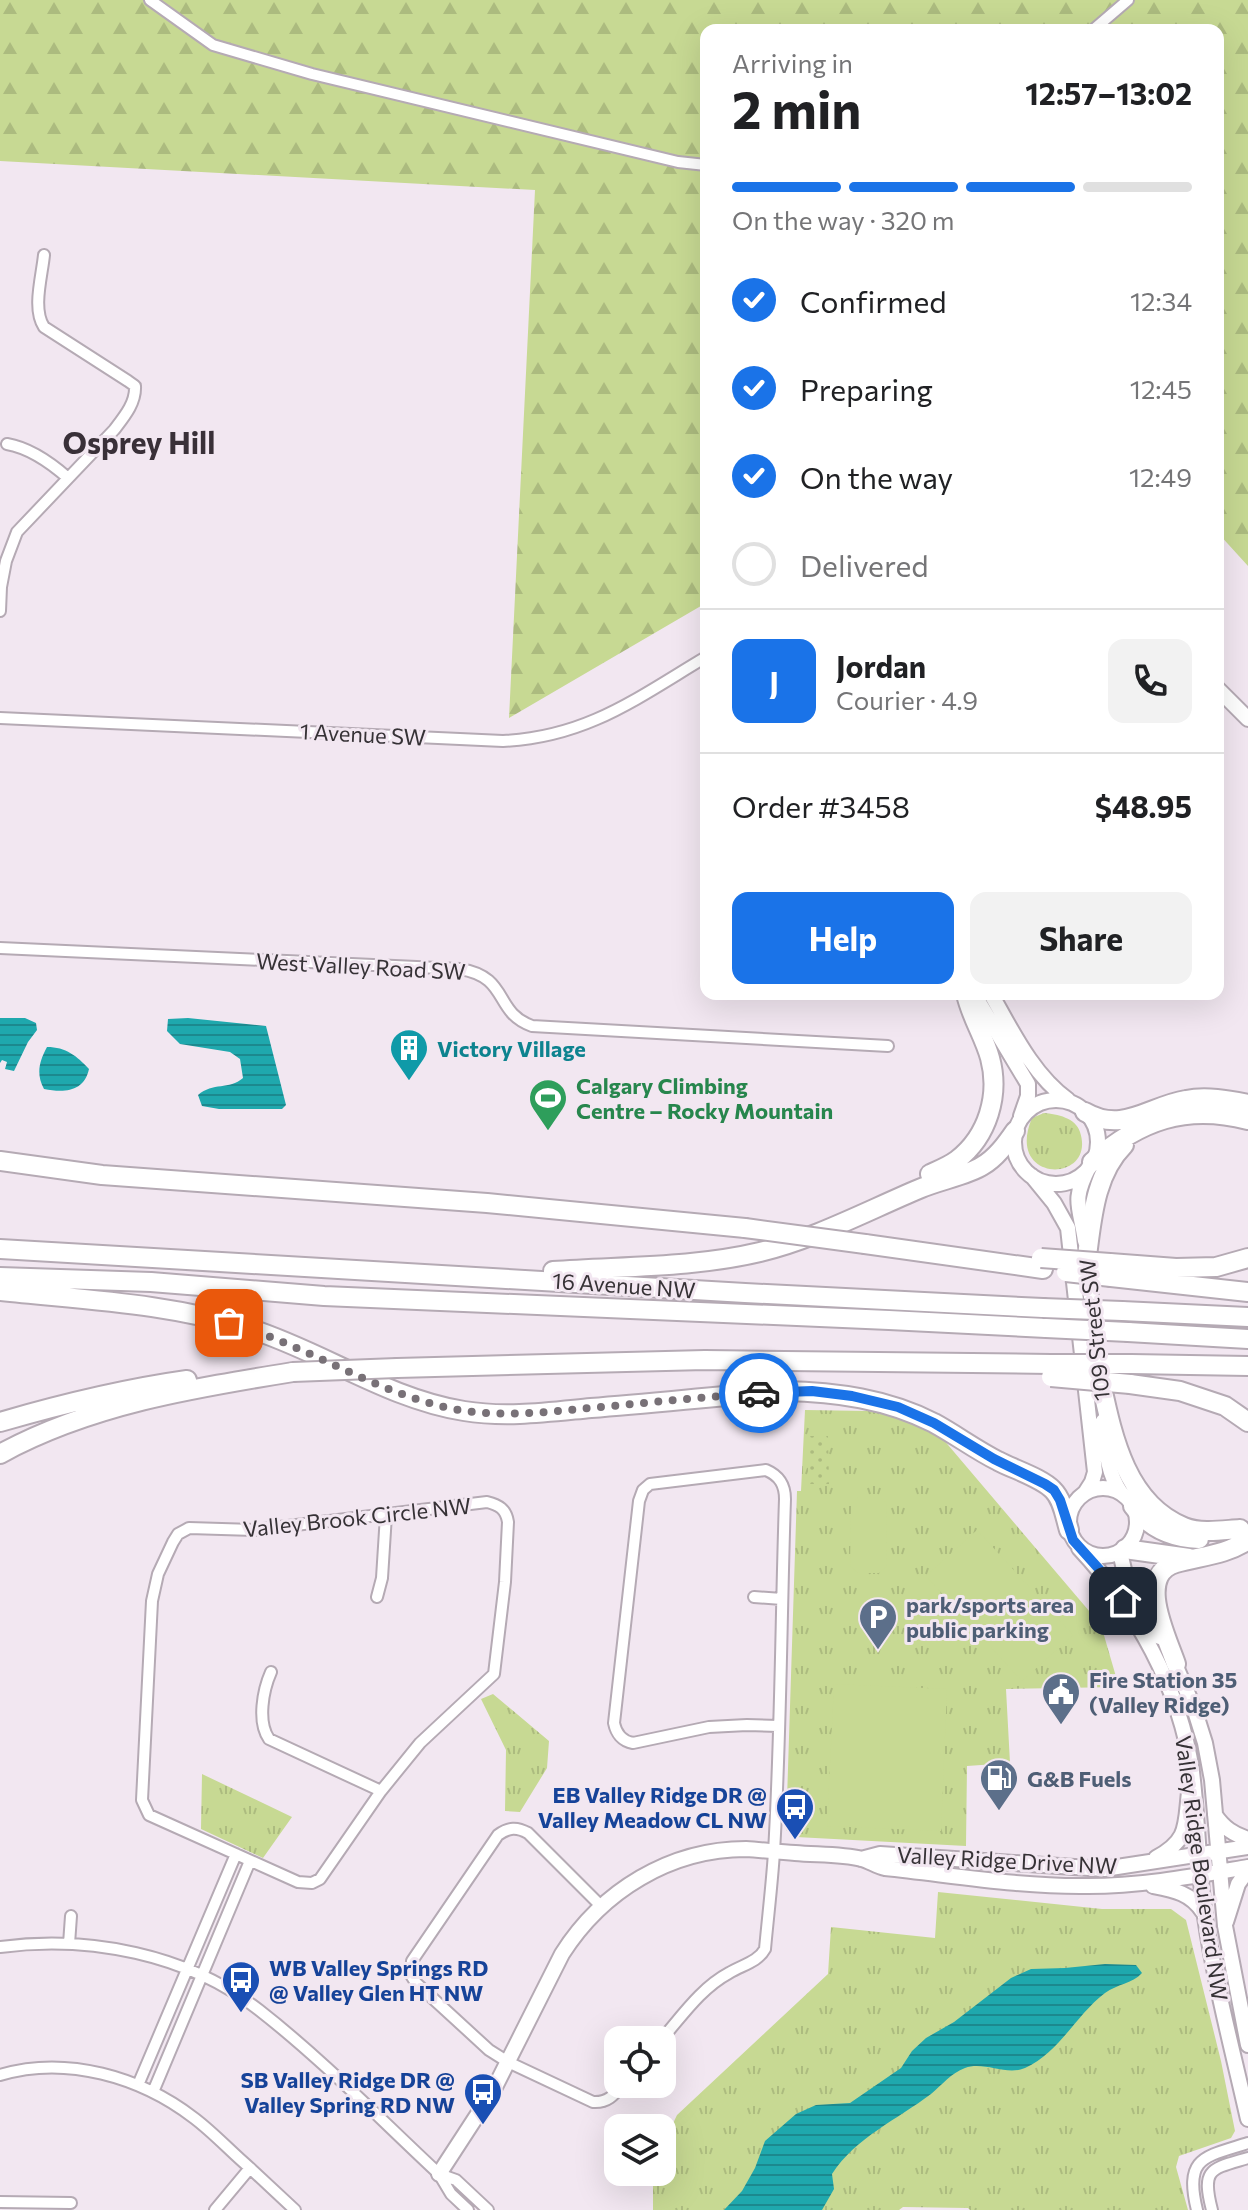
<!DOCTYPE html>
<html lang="en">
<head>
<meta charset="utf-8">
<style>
	:root { --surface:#fff; --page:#f2f2f2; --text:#202124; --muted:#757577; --line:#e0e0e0; --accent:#1a73e8 }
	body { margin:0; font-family:Commissioner,sans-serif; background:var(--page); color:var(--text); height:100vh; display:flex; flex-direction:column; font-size:30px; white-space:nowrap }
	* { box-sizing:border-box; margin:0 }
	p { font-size:26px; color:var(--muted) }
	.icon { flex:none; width:44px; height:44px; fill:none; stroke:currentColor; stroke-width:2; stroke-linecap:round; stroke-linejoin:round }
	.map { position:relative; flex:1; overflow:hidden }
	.details { position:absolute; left:700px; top:24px; width:524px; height:976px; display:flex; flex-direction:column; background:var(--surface); border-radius:16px; box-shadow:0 8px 32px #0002 }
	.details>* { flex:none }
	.controls { position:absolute; left:604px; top:2026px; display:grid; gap:16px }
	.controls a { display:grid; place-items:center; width:72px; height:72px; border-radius:16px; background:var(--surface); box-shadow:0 8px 32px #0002; font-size:40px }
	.pin { position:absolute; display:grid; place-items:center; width:68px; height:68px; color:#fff; margin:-34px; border-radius:16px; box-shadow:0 4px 12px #0006 }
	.courier { position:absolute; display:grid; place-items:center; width:80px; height:80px; margin:-40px; border:6px solid #1a73e8; border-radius:50%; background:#fff; color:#222; box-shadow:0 2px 10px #0007 }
	.overview em { font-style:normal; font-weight:700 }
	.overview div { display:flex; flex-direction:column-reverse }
	.overview { display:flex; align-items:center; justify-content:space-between; height:136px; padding:0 32px }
	h1 { font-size:52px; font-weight:700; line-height:60px }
	.bar { display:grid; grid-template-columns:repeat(4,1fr); gap:12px 8px; align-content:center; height:96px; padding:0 32px }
	.bar i { height:10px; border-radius:6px; background:var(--line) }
	.bar .selected { background:var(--accent) }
	.bar p { grid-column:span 4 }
	.line { display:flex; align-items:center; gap:20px; padding:0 32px; border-top:2px solid var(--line) }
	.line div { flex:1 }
	.round { display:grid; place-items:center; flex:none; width:84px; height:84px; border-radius:16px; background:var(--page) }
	ol { padding:0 32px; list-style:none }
	li { display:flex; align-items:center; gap:24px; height:88px }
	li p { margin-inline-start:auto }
	li .icon { padding:8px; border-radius:50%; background:var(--accent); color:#fff; stroke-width:4 }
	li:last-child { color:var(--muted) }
	li i { width:44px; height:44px; border:4px solid var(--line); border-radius:50% }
	.action { display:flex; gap:16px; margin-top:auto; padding:16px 32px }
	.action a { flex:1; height:92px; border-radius:16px; background:var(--accent); color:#fff; font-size:32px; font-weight:700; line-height:92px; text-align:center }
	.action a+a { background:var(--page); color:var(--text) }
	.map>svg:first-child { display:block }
</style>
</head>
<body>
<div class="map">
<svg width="1248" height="2210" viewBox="0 0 1248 2210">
	<defs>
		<pattern id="grass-tufts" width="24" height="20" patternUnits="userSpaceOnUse" patternTransform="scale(2)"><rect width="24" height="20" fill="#c7d993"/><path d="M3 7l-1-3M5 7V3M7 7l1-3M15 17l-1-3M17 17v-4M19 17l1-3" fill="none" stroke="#acbb7f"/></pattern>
		<pattern id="forest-firs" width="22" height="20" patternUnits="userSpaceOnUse" patternTransform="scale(2)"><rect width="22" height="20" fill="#c7d993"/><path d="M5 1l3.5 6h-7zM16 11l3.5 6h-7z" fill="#acbb7f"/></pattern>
		<pattern id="garden-dots" width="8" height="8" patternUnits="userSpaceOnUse" patternTransform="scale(2)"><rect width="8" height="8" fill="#c7d993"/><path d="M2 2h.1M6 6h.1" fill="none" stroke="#acbb7f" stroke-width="1.8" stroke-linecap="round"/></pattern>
		<pattern id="water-rules" width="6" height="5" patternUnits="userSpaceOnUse" patternTransform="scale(2)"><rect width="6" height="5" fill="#1fa8ad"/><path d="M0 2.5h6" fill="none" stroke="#1c898e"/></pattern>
	</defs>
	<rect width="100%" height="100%" fill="#f2e7f1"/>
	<path fill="url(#grass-tufts)" d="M1044,1113C1057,1114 1076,1118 1080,1132C1097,1184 1004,1184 1032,1118Z
		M805,1410L868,1411L910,1418L943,1439L1101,1625L1119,1687L1006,1689L1010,1763L967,1766L966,1846L796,1837L786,1830L797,1491H801Z
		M493,1694L549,1741L547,1768L520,1812L505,1811L506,1750L481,1699Z
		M202,1774L292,1817L263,1858L201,1829Z
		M938,1892L1102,1909H1171L1186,1920L1221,2061L1235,2131L1231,2138L1179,2156L1176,2167L1188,2210H970L968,2208L903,2207L899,2210H653V2172H662V2147L677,2115L828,1974L831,1927L935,1938Z"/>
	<path fill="url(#forest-firs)" d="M0,0H1248V566L1218,533V30H706V603L509,718L535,190L0,161Z"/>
	<path fill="url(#garden-dots)" d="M808,1436H828L829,1484H808Z"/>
	<path fill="#c7d993" d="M858,1497H881L887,1504L886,1567L879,1573H858L850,1566L851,1505Z
		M977,1530L1073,1635L1022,1681L926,1576Z
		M834,1684L947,1689L941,1831L827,1826Z"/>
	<path fill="url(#water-rules)" d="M0,1018H25L36,1023L37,1030L28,1042L14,1071L5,1069L7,1062L2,1060L0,1063Z
		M188,1018L266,1026L286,1105L282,1109H219L202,1106L198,1095C213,1082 229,1090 243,1078L240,1059L230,1052L180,1044L167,1031L168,1019Z
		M47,1047C66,1047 77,1056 89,1069C84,1092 64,1093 44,1089C36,1074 39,1062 47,1047Z
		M1105,1964L1136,1965L1142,1973C1132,1984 1117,1984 1105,1993C1075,2016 1060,2052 1025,2068C1006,2076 984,2061 965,2068C951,2073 942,2085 931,2094C898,2119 855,2138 832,2174L834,2189L822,2210H724L742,2191L755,2168L765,2141L796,2114L816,2105L850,2103L901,2068L912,2051L926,2038L954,2022L1011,1978L1031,1969L1065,1968Z"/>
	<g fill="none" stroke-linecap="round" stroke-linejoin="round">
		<g stroke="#b5aab4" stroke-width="14">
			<path id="street" d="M150,0L213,45L312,74L678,162L706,165
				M1093,30L1128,0
				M7,444C30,448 51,463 68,478
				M0,611L1,587L6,561L17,532L114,430C124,417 136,403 135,386L128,381L44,327C32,309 42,276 44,255
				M0,718L503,741C587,737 637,698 706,657
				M0,948L460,969C510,977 493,1012 532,1026L888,1046
				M487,1502C499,1505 506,1509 508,1522L505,1582L494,1674L420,1743L381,1791L320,1879L312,1883L298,1882L149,1815L142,1800L152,1601L158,1574L173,1542L178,1534L189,1528L254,1530Z
				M377,1597L382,1578L386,1515
				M754,1597L782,1599
				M271,1672C263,1690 257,1722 269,1739L381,1791
				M601,1906L528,1833C517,1827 509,1827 498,1835L412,1961L411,1975L416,1983L489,2050L508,2062L593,2102C608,2103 614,2095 623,2084
				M69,1944L71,1916
				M0,1947C88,1935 188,1954 259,2010C323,2060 380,2119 439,2174L451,2194L468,2210
				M661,2040C682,2016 701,1988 729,1973C742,1965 758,1962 765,1949C768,1916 772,1884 774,1852C781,1734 781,1616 785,1499C785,1485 780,1476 766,1470L650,1484L643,1490L639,1501L614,1723C616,1733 622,1741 633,1743L709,1727L747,1725L778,1726
				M0,2075C66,2055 141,2077 194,2118C214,2133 231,2152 250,2168L215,2210
				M138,2085L236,1854
				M153,2092L250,1861
				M250,2168L295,2210
				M439,2174L456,2180L488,2210
				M0,2202L71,2203
				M1197,2210C1184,2157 1204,2157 1248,2143
				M1212,2210C1201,2168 1211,2169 1248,2158"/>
		</g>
		<g stroke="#b5aab4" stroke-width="18">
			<path id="secondary" d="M1218,689L1248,719
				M974,994L1028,1084V1096L1021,1116
				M991,994C1012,1031 1033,1075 1068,1100
				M1014 1142a42 42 0 1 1 84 0a42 42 0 1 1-84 0Z
				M1032,1176L1054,1203L1068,1228L1095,1472L1092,1482L1085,1493
				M1085,1241C1080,1205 1071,1202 1089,1167
				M1088,1265L1098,1372
				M1103,1421C1106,1447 1106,1471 1121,1493
				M1069 1522a34 34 0 1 1 68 0a34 34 0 1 1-68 0Z
				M1079,1548C1136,1609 1180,1688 1192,1772C1198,1820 1198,1869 1205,1917C1215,1985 1233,2052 1248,2119
				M1120,1552L1125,1574L1160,1637
				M1171,1655L1194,1708L1205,1743L1212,1780L1225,1926L1248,2045
				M1215,1815C1224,1828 1233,1834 1248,1839
				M1156,1858C1189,1840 1185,1826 1189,1792
				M861,1859L880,1854L1104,1869L1248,1847
				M1153,1886C1174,1890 1191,1893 1203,1912
				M1226,1922L1238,1884L1248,1870
				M439,2174L493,2091L562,1954C602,1891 670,1849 746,1849C762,1850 778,1852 795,1853C816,1855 841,1854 862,1859C869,1861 877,1866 885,1868C952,1875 1020,1887 1088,1886C1142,1886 1195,1876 1248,1867"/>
		</g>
		<g stroke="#b5aab4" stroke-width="22">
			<path id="highway" d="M1085,1112C1123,1134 1149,1106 1186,1100C1206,1096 1228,1100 1248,1104
				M0,1161L102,1175L487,1203L745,1228
				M1092,1162C1140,1120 1186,1104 1248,1120
				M930,1174C939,1170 949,1166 957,1160C988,1136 1000,1095 990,1058C984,1036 971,1017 966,994
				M865,1244L1043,1269
				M0,1249L745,1293L1043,1308
				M1087,1256C1092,1218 1095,1174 1124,1145
				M1110,1263L1176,1268L1216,1267L1248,1258
				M553,1271C622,1266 693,1268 760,1252C812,1240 869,1210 919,1189C937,1181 968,1175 982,1166C996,1158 1006,1144 1015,1131
				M0,1277L151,1282L324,1296L889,1320L1046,1328
				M1111,1277L1248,1292
				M0,1291C84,1300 169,1303 251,1329C323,1352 388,1399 464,1411C507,1418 549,1412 591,1408C655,1403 719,1396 784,1391C836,1392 887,1399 934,1423C956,1435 976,1450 998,1461C1013,1469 1042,1478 1053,1490C1063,1500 1065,1517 1069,1530
				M1122,1311L1248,1317
				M1128,1332L1248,1339
				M1131,1364L1248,1366
				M397,1368L705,1360L1051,1364
				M1098,1369C1111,1427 1122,1502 1184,1527C1202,1534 1223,1530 1240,1529
				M1130,1384L1180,1391L1225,1406L1248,1422
				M0,1422C62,1404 123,1389 187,1380
				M0,1454C89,1405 194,1388 293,1372
				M1133,1506C1149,1528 1172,1538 1199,1539
				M1125,1549L1189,1558
				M1176,1664C1167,1637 1135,1575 1176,1563C1201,1556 1226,1555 1248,1540"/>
		</g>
		<use href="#street" stroke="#fff" stroke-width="10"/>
		<use href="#secondary" stroke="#fff" stroke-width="14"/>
		<use href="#highway" stroke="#fff" stroke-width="18"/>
		<g stroke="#b5aab4" stroke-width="22" stroke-linecap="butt">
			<path id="highway-bridge" d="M745,1228L865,1244
				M1041,1258L1110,1263
				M1066,1272L1111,1277
				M1043,1308L1122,1311
				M1046,1328L1128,1332
				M1051,1364H1131
				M293,1372L397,1368
				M1051,1377L1130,1384"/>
		</g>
		<use href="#highway-bridge" stroke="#fff" stroke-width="18"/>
	</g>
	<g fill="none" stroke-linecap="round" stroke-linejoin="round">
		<path stroke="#787177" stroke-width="8" stroke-dasharray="0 14.4" d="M229,1323C304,1344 369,1389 444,1407C492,1418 541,1413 589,1408C646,1403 703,1397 759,1393"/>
		<path stroke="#1a73e8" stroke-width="10" d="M759,1393L812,1391L852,1396L898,1407L934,1423L994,1459L1045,1484L1054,1490L1060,1500L1073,1540L1099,1569L1123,1601"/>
	</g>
	<defs>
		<g id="building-pin" transform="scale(2)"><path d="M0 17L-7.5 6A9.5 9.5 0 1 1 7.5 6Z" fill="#0f9aa8" stroke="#f2e7f1"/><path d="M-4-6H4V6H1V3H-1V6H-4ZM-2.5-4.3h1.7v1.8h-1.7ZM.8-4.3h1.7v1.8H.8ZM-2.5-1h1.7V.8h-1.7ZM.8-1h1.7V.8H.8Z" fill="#fff"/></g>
		<g id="stadium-pin" transform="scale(2)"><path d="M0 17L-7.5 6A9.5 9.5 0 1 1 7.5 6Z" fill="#2e9e5b" stroke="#f2e7f1"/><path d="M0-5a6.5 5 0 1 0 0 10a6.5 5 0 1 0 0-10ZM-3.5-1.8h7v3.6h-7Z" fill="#fff"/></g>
		<g id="parking-pin" transform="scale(2)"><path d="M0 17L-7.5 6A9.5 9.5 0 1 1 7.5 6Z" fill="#5c6f8a" stroke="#f2e7f1"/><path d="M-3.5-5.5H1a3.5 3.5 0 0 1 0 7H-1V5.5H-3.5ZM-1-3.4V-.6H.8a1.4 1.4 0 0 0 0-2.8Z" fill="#fff"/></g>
		<g id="civic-pin" transform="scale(2)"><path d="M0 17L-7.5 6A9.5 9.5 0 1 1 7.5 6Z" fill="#5c6f8a" stroke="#f2e7f1"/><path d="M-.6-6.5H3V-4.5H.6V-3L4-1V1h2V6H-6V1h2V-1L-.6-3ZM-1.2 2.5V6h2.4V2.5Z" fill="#fff"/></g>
		<g id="fuel-pin" transform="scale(2)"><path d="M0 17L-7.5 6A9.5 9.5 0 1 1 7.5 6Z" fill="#5c6f8a" stroke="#f2e7f1"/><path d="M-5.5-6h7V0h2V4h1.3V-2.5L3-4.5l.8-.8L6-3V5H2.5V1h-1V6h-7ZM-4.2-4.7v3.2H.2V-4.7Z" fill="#fff"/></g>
		<g id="bus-pin" transform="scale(2)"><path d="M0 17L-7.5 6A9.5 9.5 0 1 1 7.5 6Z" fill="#1a4fb4" stroke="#f2e7f1"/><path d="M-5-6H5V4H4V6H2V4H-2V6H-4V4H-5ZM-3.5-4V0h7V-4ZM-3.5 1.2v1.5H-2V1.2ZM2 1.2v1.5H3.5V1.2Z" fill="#fff"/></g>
	</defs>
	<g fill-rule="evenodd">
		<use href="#building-pin" x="409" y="1048"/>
		<use href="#stadium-pin" x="548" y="1098"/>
		<use href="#parking-pin" x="878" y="1617"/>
		<use href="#civic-pin" x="1061" y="1692"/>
		<use href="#fuel-pin" x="999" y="1778"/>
		<use href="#bus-pin" x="795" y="1807"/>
		<use href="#bus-pin" x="241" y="1980"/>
		<use href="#bus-pin" x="483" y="2092"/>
	</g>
	<g text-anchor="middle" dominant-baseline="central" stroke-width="6" stroke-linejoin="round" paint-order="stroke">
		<g font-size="22" fill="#363236" stroke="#f2e7f1">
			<text transform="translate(363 734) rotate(3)">1 Avenue SW</text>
			<text transform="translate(361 966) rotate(3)">West Valley Road SW</text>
			<text transform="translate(624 1285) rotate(4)">16 Avenue NW</text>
			<text transform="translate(1094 1330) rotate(-96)">109 Street SW</text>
			<text transform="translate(357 1517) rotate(-6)">Valley Brook Circle NW</text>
			<text transform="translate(1007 1860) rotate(3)">Valley Ridge Drive NW</text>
			<text transform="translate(1202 1868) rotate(82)">Valley Ridge Boulevard NW</text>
		</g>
		<g font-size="22" font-weight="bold" fill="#0d838f" stroke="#f2e7f1" text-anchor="start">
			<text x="437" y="1048">Victory Village</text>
		</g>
		<g font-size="22" font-weight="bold" fill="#27864d" stroke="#f2e7f1" text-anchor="start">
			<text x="576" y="1085">Calgary Climbing<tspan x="576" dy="25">Centre – Rocky Mountain</tspan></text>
		</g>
		<g font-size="22" font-weight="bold" fill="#4e5e75" stroke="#f2e7f1" text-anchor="start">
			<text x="906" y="1604">park/sports area<tspan x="906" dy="25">public parking</tspan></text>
			<text x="1089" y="1679">Fire Station 35<tspan x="1089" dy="25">(Valley Ridge)</tspan></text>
			<text x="1027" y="1778">G&amp;B Fuels</text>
		</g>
		<g font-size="22" font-weight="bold" fill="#164399" stroke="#f2e7f1" text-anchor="end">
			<text x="767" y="1794">EB Valley Ridge DR @<tspan x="767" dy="25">Valley Meadow CL NW</tspan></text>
			<text x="269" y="1967" text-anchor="start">WB Valley Springs RD<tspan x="269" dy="25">@ Valley Glen HT NW</tspan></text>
			<text x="455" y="2079">SB Valley Ridge DR @<tspan x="455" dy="25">Valley Spring RD NW</tspan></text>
		</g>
		<g font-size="30" font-weight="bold" fill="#393038" stroke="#f2e7f1">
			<text x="139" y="441">Osprey Hill</text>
		</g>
	</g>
</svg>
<div class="controls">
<a><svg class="icon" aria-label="locate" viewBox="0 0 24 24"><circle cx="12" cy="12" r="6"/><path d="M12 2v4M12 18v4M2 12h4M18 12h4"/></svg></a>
<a><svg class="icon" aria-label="layers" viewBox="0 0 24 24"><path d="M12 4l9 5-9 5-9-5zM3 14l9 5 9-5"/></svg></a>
</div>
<div class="pin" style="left:229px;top:1323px;background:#ea580c"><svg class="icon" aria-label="bag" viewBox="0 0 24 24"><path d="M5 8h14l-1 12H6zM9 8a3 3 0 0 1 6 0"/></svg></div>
<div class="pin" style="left:1123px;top:1601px;background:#1f2937"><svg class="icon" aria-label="home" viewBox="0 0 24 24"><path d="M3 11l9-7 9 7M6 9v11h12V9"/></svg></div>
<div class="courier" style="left:759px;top:1393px"><svg class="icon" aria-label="car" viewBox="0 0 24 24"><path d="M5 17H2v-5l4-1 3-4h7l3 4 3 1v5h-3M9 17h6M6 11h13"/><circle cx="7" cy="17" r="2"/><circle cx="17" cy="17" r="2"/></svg></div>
<section class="details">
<div class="overview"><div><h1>2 min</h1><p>Arriving in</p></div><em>12:57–13:02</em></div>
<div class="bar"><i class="selected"></i><i class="selected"></i><i class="selected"></i><i></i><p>On the way · 320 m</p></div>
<ol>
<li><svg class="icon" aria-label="check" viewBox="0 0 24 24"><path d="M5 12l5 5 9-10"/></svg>Confirmed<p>12:34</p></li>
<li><svg class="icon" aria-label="check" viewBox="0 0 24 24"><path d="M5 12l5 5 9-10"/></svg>Preparing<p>12:45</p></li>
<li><svg class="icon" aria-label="check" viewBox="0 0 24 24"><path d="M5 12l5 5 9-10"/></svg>On the way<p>12:49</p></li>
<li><i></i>Delivered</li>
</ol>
<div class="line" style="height:144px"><b class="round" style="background:var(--accent);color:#fff">J</b><div><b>Jordan</b><p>Courier · 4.9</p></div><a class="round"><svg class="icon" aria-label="phone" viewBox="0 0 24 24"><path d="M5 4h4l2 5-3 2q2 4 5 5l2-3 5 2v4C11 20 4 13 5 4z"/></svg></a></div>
<div class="line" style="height:104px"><div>Order #3458</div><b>$48.95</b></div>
<div class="action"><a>Help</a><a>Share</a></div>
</section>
</div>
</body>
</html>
